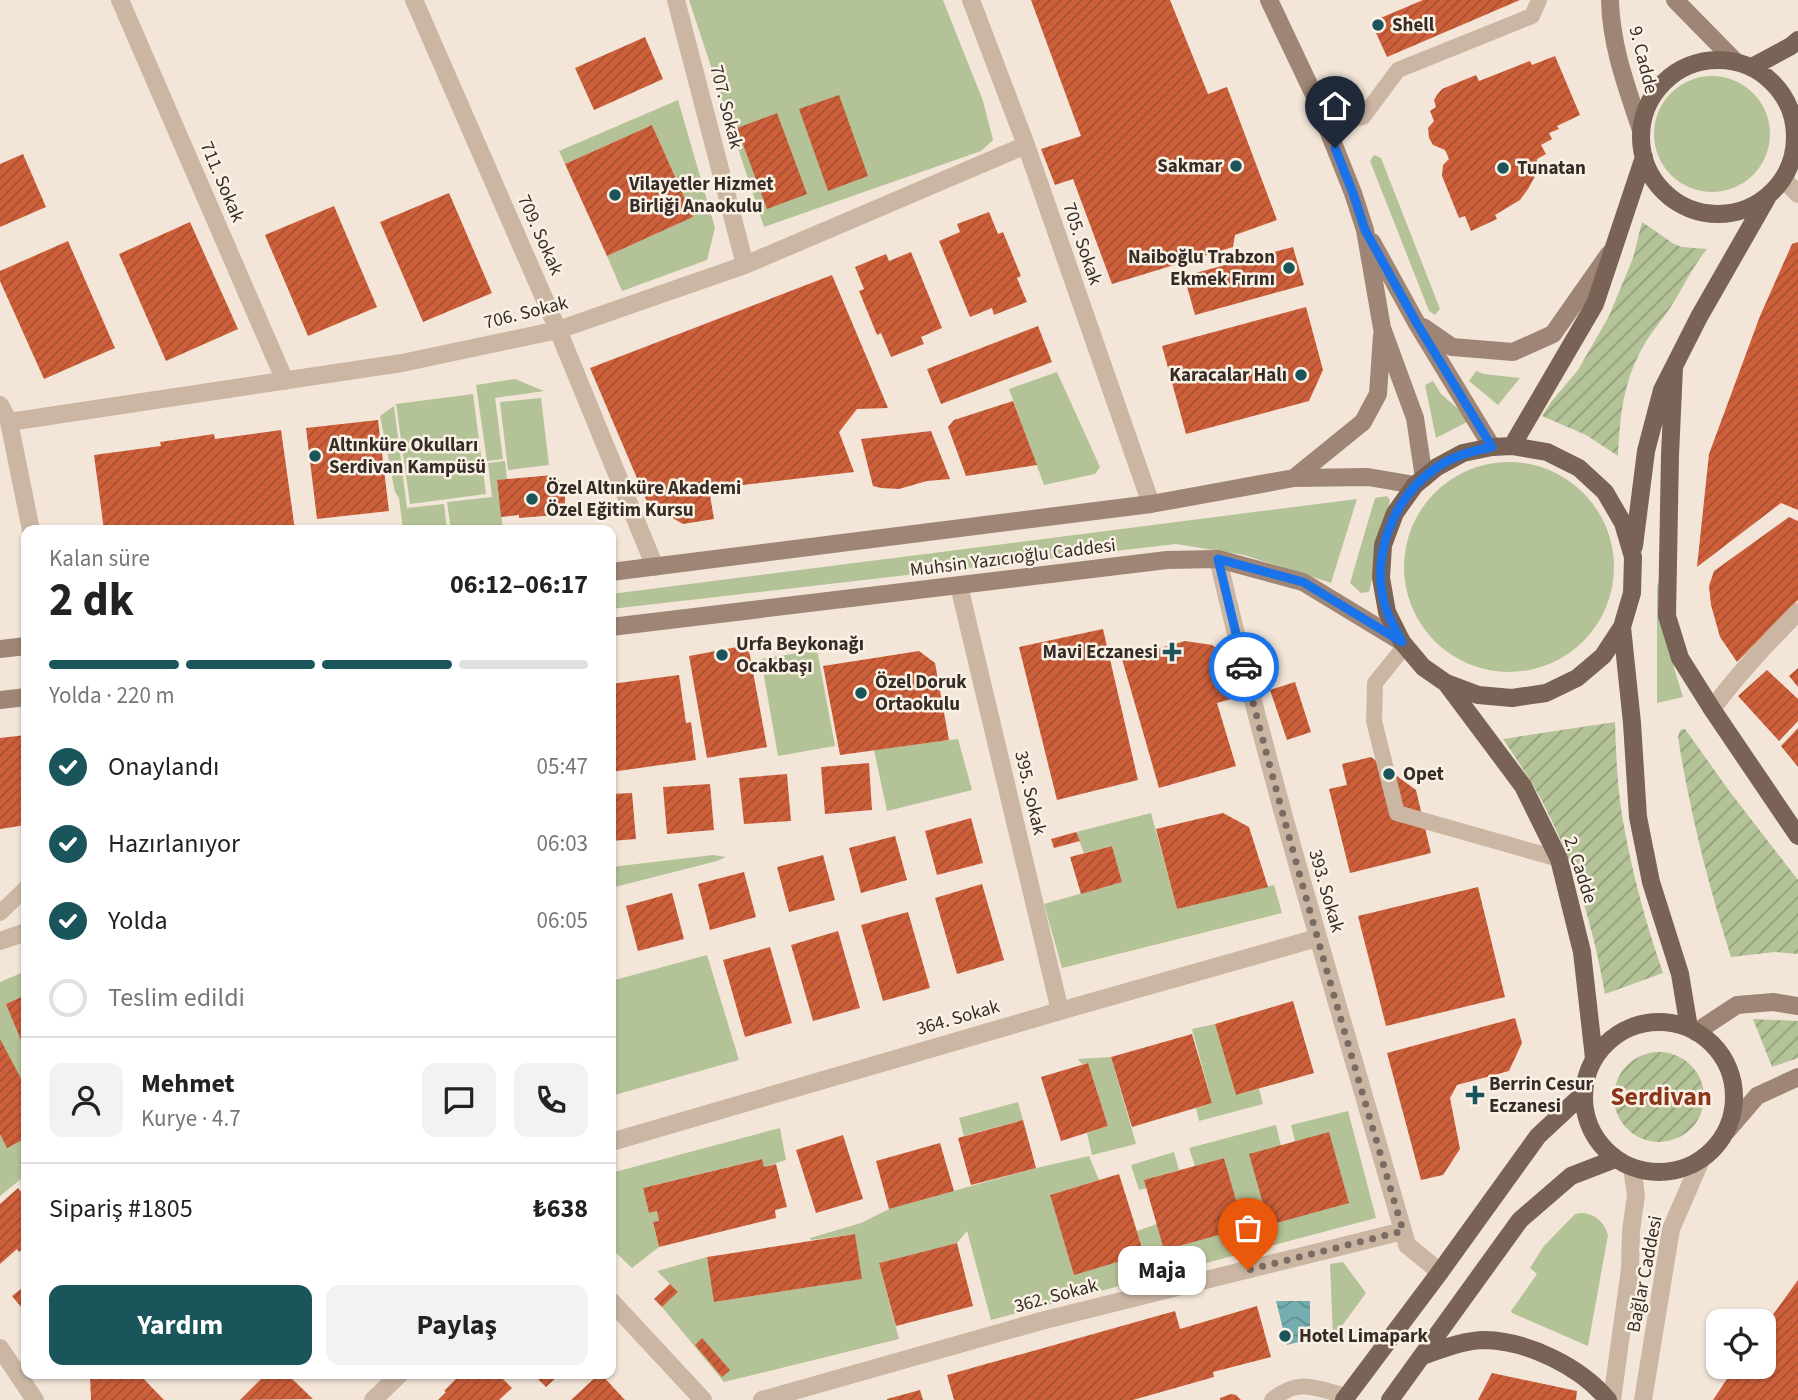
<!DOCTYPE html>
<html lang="tr">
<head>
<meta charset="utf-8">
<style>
	:root { --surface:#fff; --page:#f2f2f2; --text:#222; --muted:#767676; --line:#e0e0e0; --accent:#19555a }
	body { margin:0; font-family:"Source Sans 3",sans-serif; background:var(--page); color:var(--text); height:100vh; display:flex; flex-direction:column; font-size:26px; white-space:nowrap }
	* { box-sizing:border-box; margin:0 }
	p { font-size:23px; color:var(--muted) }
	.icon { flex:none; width:38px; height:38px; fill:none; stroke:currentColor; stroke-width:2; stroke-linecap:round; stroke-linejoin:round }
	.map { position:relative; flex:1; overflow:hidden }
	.side { position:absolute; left:21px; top:525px; width:595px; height:854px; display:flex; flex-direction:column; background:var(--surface); border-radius:14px; box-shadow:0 2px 5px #0004 }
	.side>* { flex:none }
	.controls { position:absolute; left:1706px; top:1309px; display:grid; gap:14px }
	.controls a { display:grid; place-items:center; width:70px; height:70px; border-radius:14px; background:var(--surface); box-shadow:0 2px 5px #0004; font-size:35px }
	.pin { position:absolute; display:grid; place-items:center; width:60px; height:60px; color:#fff; margin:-72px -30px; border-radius:50% 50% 50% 0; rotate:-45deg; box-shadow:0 0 7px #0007 }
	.pin .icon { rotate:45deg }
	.courier { position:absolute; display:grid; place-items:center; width:70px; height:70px; margin:-35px; border:5px solid #1a73e8; border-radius:50%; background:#fff; color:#222; box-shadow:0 2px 9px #0007 }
	.bubble { position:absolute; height:49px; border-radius:14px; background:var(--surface); box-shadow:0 2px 5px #0004; font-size:23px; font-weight:700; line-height:49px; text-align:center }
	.headline em { font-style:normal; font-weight:700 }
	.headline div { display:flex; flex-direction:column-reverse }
	.headline { display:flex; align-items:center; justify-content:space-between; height:119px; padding:0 28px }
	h1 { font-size:46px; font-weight:700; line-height:52px }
	.bar { display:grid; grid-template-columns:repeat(4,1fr); gap:10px 7px; align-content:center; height:84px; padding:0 28px }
	.bar i { height:9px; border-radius:5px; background:var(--line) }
	.bar .active { background:var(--accent) }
	.bar p { grid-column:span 4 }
	.line { display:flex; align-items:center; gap:18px; padding:0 28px; border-top:2px solid var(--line) }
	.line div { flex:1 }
	.round { display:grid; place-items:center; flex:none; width:74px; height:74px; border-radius:14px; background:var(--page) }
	ol { padding:0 28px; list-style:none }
	li { display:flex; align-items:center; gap:21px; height:77px }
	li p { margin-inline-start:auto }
	li .icon { padding:7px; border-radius:50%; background:var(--accent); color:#fff; stroke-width:4 }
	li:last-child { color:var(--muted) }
	li i { width:38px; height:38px; border:4px solid var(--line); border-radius:50% }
	.action { display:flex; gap:14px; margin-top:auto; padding:14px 28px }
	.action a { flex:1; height:80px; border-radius:14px; background:var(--accent); color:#fff; font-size:28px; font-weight:700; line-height:80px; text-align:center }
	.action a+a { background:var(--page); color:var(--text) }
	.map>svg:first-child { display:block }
</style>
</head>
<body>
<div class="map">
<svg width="1798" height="1400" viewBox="0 0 1798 1400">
	<defs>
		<pattern id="garden-furrows" width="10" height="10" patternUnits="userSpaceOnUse" patternTransform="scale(1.75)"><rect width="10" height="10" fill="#b4c297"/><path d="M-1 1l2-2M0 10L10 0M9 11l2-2" fill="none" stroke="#939e7b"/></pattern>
		<pattern id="water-waves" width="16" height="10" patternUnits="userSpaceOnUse" patternTransform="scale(1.75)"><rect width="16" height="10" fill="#75aeb1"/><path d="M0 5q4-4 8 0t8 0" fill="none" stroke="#618e90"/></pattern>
		<pattern id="building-hatch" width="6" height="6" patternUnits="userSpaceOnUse" patternTransform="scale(1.75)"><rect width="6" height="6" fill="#cd603b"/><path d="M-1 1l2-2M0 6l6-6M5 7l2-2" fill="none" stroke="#a74f31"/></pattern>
	</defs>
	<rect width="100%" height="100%" fill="#f3e6d8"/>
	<path fill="#b4c297" d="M689,0H943L983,101L993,140L981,151L764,227Z
		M1654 134a58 58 0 1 1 116 0a58 58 0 1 1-116 0Z
		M678,100L715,228L707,260L622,291L607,256L693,217L652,125L565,164L559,151Z
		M1374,155L1381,158L1440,309L1435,315L1429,311L1370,161Z
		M1476,371L1484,374L1520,378L1498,405L1469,381Z
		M1057,372L1100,467L1095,474L1044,485L1009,389Z
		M515,379L544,391L495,398L503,459L487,461L476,385Z
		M1433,381L1441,394L1471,420L1436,438L1425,385Z
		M473,394L486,494L410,504L396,404Z
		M541,398L549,465L508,470L500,402Z
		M394,406L407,508L444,504L447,530H403L399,498L395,492L380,416Z
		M505,461L507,479L497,481L503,530H451L447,502L492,497L488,463Z
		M1404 567a105 105 0 1 1 210 0a105 105 0 1 1-210 0Z
		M1387,496L1390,500L1369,592L1361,593L1350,583L1375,498Z
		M1357,499L1331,583L1244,555L1176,544L611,609V594Z
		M1661,582L1674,668L1683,697L1657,703V588L1658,583Z
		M817,650L835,746L778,756L761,659Z
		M958,739L972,790L887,811L874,750Z
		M1151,813L1177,909L1274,885L1282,913L1062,968L1044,904L1122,882L1112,846L1084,853L1076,832Z
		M713,855L726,857L717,861L611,888V867Z
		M707,955L739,1060L611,1096V981Z
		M26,971V1175L0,1196V982Z
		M1215,1024L1236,1095L1259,1089L1263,1104L1199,1121L1196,1108L1212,1103L1192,1029Z
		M1111,1057L1136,1144L1092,1155L1087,1133L1108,1126L1088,1063L1082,1064L1078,1059Z
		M1018,1102L1023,1120L964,1136L959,1118Z
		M1348,1111L1376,1218L991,1320L967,1231L957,1243L879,1263L899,1339L724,1382L662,1307L678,1292L657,1271L707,1257L715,1302L861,1279L854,1234L811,1240L810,1238L861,1223L889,1209L1036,1168L1089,1156L1099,1180L1050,1195L1074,1274L1144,1253L1137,1231L1157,1224L1165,1250L1243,1225L1224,1158L1195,1166L1189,1148L1276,1125L1281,1146L1295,1141L1291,1125Z
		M780,1128L786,1160L764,1167L761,1159L643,1188L649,1213L657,1211L659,1221L653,1223L659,1247L632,1268L611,1248V1173Z
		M1174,1152L1179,1170L1145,1180L1147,1188L1139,1190L1131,1165Z
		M1580,1213C1594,1213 1604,1221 1608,1235L1588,1346L1512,1313L1511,1311L1537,1274L1530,1268L1544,1246L1575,1214Z
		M1343,1262L1366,1293L1333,1338L1330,1264Z"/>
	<path fill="url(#garden-furrows)" d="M1642,222L1674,244L1682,247L1707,249C1693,266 1684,286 1672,305C1663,319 1652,331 1644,345C1623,381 1620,416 1618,456L1586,435L1542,416L1551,402L1578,370L1609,316L1633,258Z
		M1615,722C1616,753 1617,784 1622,815C1631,869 1645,921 1663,973L1605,994C1594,931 1577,871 1548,813C1536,787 1519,763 1503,739Z
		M1685,729L1730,792L1798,880V954L1775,952L1731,957C1708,884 1690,813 1678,737L1680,730Z
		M1753,1019L1798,1021V1058L1772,1067Z
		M1614 1097a45 45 0 1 1 90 0a45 45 0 1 1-90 0Z"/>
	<path fill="url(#water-waves)" d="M1276,1301H1310V1339L1287,1345Z"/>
	<path fill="url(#building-hatch)" d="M1031,0H1170L1208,94L1227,87L1277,220L1235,235L1233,247L1112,284L1073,179L1055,185L1041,149L1081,136Z
		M1423,0H1520L1387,57L1371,22Z
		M645,37L663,79L594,110L575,68Z
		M1555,56L1580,115L1557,126L1559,129L1549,133L1552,139L1541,145L1546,154L1537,159L1535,176L1528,189L1520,200L1495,215L1497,219L1471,231L1465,216L1459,218L1442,176L1443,165L1449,159L1445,150L1433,145L1429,138L1428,128L1434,121L1430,111L1436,107L1434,100L1437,95L1442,89L1476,75L1479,81L1530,61L1532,65Z
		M839,95L868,176L828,191L799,109Z
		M777,113L807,194L767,209L737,128Z
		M652,125L693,217L607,256L565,164Z
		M23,154L46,207L0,227V164Z
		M449,193L492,293L423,322L380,222Z
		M334,206L377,307L308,336L265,235Z
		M989,212L998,234L1003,232L1021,276L1017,278L1027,302L994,315L992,308L970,317L939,241L960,232L957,224Z
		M190,222L238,329L166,361L119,254Z
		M68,241L115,348L44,379L0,281V271Z
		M1798,242V510L1781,503L1697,567L1709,454L1760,316L1792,244Z
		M1293,247L1304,285L1195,315L1184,276Z
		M911,252L942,328L921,337L924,344L891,357L881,333L877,335L859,291L864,289L855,267L886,254L889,261Z
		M832,275L888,408L857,409L839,432L854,472L709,489L714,519L683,524L648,504L590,368Z
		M1306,307L1323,370L1309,401L1186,434L1162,346Z
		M1038,326L1052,362L941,404L927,369Z
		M1013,401L1037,465L966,476L948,427L954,420Z
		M378,420L389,511L317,519L306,428Z
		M281,430L295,530H104L94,455L161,446L160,442L214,434L215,439Z
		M931,431L950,479L927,481L899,489L881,488L873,486L861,439Z
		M553,475L561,483L565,494V505L556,515L519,518V515L501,517L497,480Z
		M1789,517L1798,521V600L1737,662L1720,637L1711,605L1709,586L1714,571Z
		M1103,629L1138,780L1057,800L1019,647Z
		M1185,641L1212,645L1219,650L1224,659L1235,698L1217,703L1236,766L1159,788L1122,659Z
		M748,645L767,747L707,758L689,656Z
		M919,651L935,663L949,740L840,755L823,666Z
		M1798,668V687L1789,676Z
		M1767,670L1798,699V721L1779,741L1738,696Z
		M679,675L686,723L691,722L696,760L611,772V684Z
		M1295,682L1311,732L1287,740L1270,690Z
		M1798,728V767L1781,746Z
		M26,735V825L0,829V738Z
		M1371,757L1416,790L1431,853L1350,873L1329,789L1347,785L1342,764Z
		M869,763L872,810L825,814L821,767Z
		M787,774L791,821L744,824L739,778Z
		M710,784L714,830L667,834L663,787Z
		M632,793L636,839L611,841V794Z
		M1223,813L1249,827L1268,887L1177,909L1156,829Z
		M971,818L983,863L937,875L925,831Z
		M1076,832L1080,841L1054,848L1051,839Z
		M895,836L907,880L861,893L849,848Z
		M1112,846L1122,882L1081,894L1070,857Z
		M823,855L835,900L789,912L777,867Z
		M744,872L756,917L710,930L698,884Z
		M982,884L1004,960L957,974L935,898Z
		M1478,887L1505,997L1386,1026L1358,916Z
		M672,893L684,939L638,951L626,906Z
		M908,912L930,988L883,1001L861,925Z
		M838,931L860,1008L813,1021L791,945Z
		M770,947L792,1023L745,1037L723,960Z
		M26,995V1052L6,1004Z
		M1293,1001L1314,1073L1236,1095L1215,1024Z
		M1515,1018L1522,1043L1509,1071L1457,1085L1450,1098L1460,1149L1443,1175L1421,1180L1387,1053Z
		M1192,1034L1212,1103L1132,1127L1111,1057Z
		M0,1039L26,1088V1138L7,1148L0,1134Z
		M1088,1063L1108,1126L1061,1141L1041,1077Z
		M1023,1120L1036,1168L971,1185L958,1138Z
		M1329,1132L1349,1203L1269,1225L1249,1154Z
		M843,1135L863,1199L816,1213L796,1150Z
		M940,1143L954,1191L889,1209L876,1161Z
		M1224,1158L1244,1228L1164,1250L1144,1180Z
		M762,1159L764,1167L776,1164L787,1207L775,1210L776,1218L659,1247L653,1222L659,1221L657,1211L649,1213L643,1188Z
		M1119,1174L1144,1254L1074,1275L1050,1195Z
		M18,1188L26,1198V1246L19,1252L17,1249L0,1264V1204Z
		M855,1234L862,1279L714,1302L707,1257Z
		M957,1243L973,1306L896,1326L879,1263Z
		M1798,1280V1400H1713L1735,1367H1764V1327Z
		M670,1284L678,1292L662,1307L654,1299Z
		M26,1285V1313L12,1296Z
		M1257,1306L1271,1357L1213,1372L1214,1377L1133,1400H954L947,1375L1175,1311L1180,1329Z
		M702,1338L730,1370L722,1377L695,1345Z
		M1492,1373L1577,1391L1576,1400H1478Z
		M92,1374H139L164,1400H91L90,1376Z
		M266,1374H287L313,1399L240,1400Z
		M461,1374H498L512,1388L499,1400H438L446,1392L444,1391Z
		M533,1374H560L546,1387Z
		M599,1374H601L625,1400H571Z
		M920,1390L923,1400H887V1399Z
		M1231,1394L1236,1395L1241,1400H1220V1398Z"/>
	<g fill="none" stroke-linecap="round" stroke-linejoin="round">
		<path stroke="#cbb6a4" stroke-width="16" d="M1326,126L1363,117L1398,70L1532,16L1539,0
			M1405,646L1375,683L1374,721L1397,813L1559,859
			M0,913L26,888
			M1272,1400C1299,1377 1316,1389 1347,1396"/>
		<path stroke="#cbb6a4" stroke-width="18" d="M120,0L285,381
			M414,0L558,330L655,567
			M676,0L745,265
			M971,0L1026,145L1151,504
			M1783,179L1798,194
			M0,405L9,422L31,530
			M9,422L402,363L558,330L745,265L1026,145
			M1218,559C1272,791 1342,1017 1407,1245L1440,1272
			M959,586L1060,1011
			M1712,709C1738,674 1767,643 1798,612
			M0,941L26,932
			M611,1142L1060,1011L1317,938
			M611,1301L703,1400
			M0,1348L35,1400
			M373,1400L400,1374
			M762,1400L1041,1321L1403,1231"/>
		<path stroke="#cbb6a4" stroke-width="18" d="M1612,1400L1630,1269L1631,1231L1636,1195L1632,1168
			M1643,1400L1671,1229L1701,1160"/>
		<path stroke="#9f8575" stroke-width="18" d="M1269,0L1314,95L1353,193L1365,230L1382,328L1415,418L1424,478
			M1610,0C1611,46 1627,88 1641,130
			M1675,0L1736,62
			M1372,242L1416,322L1492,447
			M1423,327L1452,347L1513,352L1553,334L1609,254
			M1294,478L1363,422L1378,394L1382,335
			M611,572L1151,504L1294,478L1368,477L1415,485
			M611,627L1167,560L1218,559L1303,582L1402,642
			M0,649L26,646
			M0,700L26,697
			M1696,1032L1737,1005L1773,1002L1798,1006
			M1727,1131L1757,1096L1798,1077"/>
		<path stroke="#796256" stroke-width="18" d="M1641 137a77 77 0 1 1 154 0a77 77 0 1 1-154 0Z
			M1752,67L1791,46L1798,40
			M1674,367L1670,455L1667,616L1680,658L1712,709L1798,836
			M1512,446L1595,304L1644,157
			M1634,546L1646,451L1662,390L1699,317L1767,198
			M1622,627L1632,723L1638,817L1651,882L1680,974L1689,1028
			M1446,683L1478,695L1512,698L1546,693L1577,678L1603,656L1622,627L1632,593L1633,557L1623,523L1605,492L1579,468L1547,452L1512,446L1492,447L1463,453L1437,467L1415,485L1395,513L1383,545L1381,578L1387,612L1402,642L1423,667L1446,683L1523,786L1559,859L1582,952L1594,1058
			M1584 1097a75 75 0 1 1 150 0a75 75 0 1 1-150 0Z
			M1422,1356C1442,1349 1464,1340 1485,1340C1528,1341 1581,1367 1608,1400
			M1344,1400L1440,1272L1538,1136L1583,1094
			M1390,1400L1520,1220L1571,1176L1615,1159"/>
	</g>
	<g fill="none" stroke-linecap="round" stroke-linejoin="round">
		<path stroke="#786c64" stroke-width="7" stroke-dasharray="0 12.6" d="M1244,667C1292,856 1348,1044 1403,1231L1248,1270"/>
		<path stroke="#1a73e8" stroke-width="9" d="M1244,667L1218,559L1303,582L1402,642C1397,632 1391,622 1387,612C1369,560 1391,499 1436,468C1453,456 1472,451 1492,447L1416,322L1365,230L1353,193L1335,148"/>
	</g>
	<g fill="#19555a" stroke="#faf1e5" stroke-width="2.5">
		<circle cx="1378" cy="25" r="7"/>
		<circle cx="1236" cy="166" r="7"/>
		<circle cx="1503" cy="168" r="7"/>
		<circle cx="615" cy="195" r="7"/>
		<circle cx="1289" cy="268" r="7"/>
		<circle cx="1301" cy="375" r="7"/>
		<circle cx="315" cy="456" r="7"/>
		<circle cx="532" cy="499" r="7"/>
		<path d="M1168.5 641.5h7v7h7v7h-7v7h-7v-7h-7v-7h7z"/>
		<circle cx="722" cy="655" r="7"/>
		<circle cx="861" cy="693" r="7"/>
		<circle cx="1389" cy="774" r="7"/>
		<path d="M1471.5 1084.5h7v7h7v7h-7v7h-7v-7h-7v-7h7z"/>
		<circle cx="1285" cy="1336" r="7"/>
	</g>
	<g text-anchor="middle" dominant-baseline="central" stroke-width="5" stroke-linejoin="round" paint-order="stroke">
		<g font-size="19" font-weight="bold" fill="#362b26" stroke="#faf1e5" text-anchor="start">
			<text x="1392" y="25">Shell</text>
			<text x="1222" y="166" text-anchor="end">Sakmar</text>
			<text x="1517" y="168">Tunatan</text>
			<text x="629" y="184">Vilayetler Hizmet<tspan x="629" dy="22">Birliği Anaokulu</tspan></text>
			<text x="1275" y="257" text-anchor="end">Naiboğlu Trabzon<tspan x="1275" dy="22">Ekmek Fırını</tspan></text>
			<text x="1287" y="375" text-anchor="end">Karacalar Halı</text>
			<text x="329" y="445">Altınküre Okulları<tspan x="329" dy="22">Serdivan Kampüsü</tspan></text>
			<text x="546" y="488">Özel Altınküre Akademi<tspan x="546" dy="22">Özel Eğitim Kursu</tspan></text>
			<text x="736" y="644">Urfa Beykonağı<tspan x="736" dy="22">Ocakbaşı</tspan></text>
			<text x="1158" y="652" text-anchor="end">Mavi Eczanesi</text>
			<text x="875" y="682">Özel Doruk<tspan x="875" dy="22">Ortaokulu</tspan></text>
			<text x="1403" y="774">Opet</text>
			<text x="1489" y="1084">Berrin Cesur<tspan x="1489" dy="22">Eczanesi</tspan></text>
			<text x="1299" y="1336">Hotel Limapark</text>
		</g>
		<g font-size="19" fill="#362b26" stroke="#faf1e5">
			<text transform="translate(1643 60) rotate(76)">9. Cadde</text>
			<text transform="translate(726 107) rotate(76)">707. Sokak</text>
			<text transform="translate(222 182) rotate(67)">711. Sokak</text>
			<text transform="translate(540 235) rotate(66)">709. Sokak</text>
			<text transform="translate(1082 244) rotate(71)">705. Sokak</text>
			<text transform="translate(526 313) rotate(-14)">706. Sokak</text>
			<text transform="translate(1013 558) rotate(-7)">Muhsin Yazıcıoğlu Caddesi</text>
			<text transform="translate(1030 793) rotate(77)">395. Sokak</text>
			<text transform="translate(1580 870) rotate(72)">2. Cadde</text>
			<text transform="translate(1326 891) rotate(74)">393. Sokak</text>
			<text transform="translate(958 1018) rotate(-16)">364. Sokak</text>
			<text transform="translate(1645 1274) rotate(-79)">Bağlar Caddesi</text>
			<text transform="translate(1056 1296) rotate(-15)">362. Sokak</text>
		</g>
		<g font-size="26" font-weight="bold" fill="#8a361a" stroke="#faf1e5">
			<text x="1661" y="1096">Serdivan</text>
		</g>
	</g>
</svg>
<div class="controls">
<a><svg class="icon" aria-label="locate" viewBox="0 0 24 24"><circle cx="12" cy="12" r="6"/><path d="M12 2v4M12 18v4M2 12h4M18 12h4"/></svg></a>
</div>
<div class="pin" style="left:1248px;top:1270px;background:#ea580c"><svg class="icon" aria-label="bag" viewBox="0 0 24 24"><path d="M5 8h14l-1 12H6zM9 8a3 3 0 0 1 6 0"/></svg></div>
<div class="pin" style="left:1335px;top:148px;background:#1f2937"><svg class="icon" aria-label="home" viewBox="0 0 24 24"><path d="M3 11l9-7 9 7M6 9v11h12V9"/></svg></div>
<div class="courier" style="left:1244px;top:667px"><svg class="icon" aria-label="car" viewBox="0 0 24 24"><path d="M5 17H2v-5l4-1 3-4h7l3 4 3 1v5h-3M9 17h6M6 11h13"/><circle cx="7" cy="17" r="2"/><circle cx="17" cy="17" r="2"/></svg></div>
<div class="bubble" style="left:1118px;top:1246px;width:88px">Maja</div>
<section class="side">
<div class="headline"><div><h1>2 dk</h1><p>Kalan süre</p></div><em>06:12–06:17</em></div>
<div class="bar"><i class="active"></i><i class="active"></i><i class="active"></i><i></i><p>Yolda · 220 m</p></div>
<ol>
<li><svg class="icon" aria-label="check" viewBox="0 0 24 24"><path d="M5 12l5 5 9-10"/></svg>Onaylandı<p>05:47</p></li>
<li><svg class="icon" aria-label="check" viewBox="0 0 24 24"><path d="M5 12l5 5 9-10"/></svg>Hazırlanıyor<p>06:03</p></li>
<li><svg class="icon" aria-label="check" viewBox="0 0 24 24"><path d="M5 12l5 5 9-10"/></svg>Yolda<p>06:05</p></li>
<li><i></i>Teslim edildi</li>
</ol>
<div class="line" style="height:126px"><a class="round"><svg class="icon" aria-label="person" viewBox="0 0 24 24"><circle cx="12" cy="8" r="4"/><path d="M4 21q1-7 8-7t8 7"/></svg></a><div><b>Mehmet</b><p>Kurye · 4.7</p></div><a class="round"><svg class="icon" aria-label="chat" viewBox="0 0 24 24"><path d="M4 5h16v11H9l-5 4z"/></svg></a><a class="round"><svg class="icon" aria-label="phone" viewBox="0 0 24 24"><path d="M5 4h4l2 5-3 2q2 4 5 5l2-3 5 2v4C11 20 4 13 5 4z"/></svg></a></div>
<div class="line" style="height:91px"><div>Sipariş #1805</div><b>₺638</b></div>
<div class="action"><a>Yardım</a><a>Paylaş</a></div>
</section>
</div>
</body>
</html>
